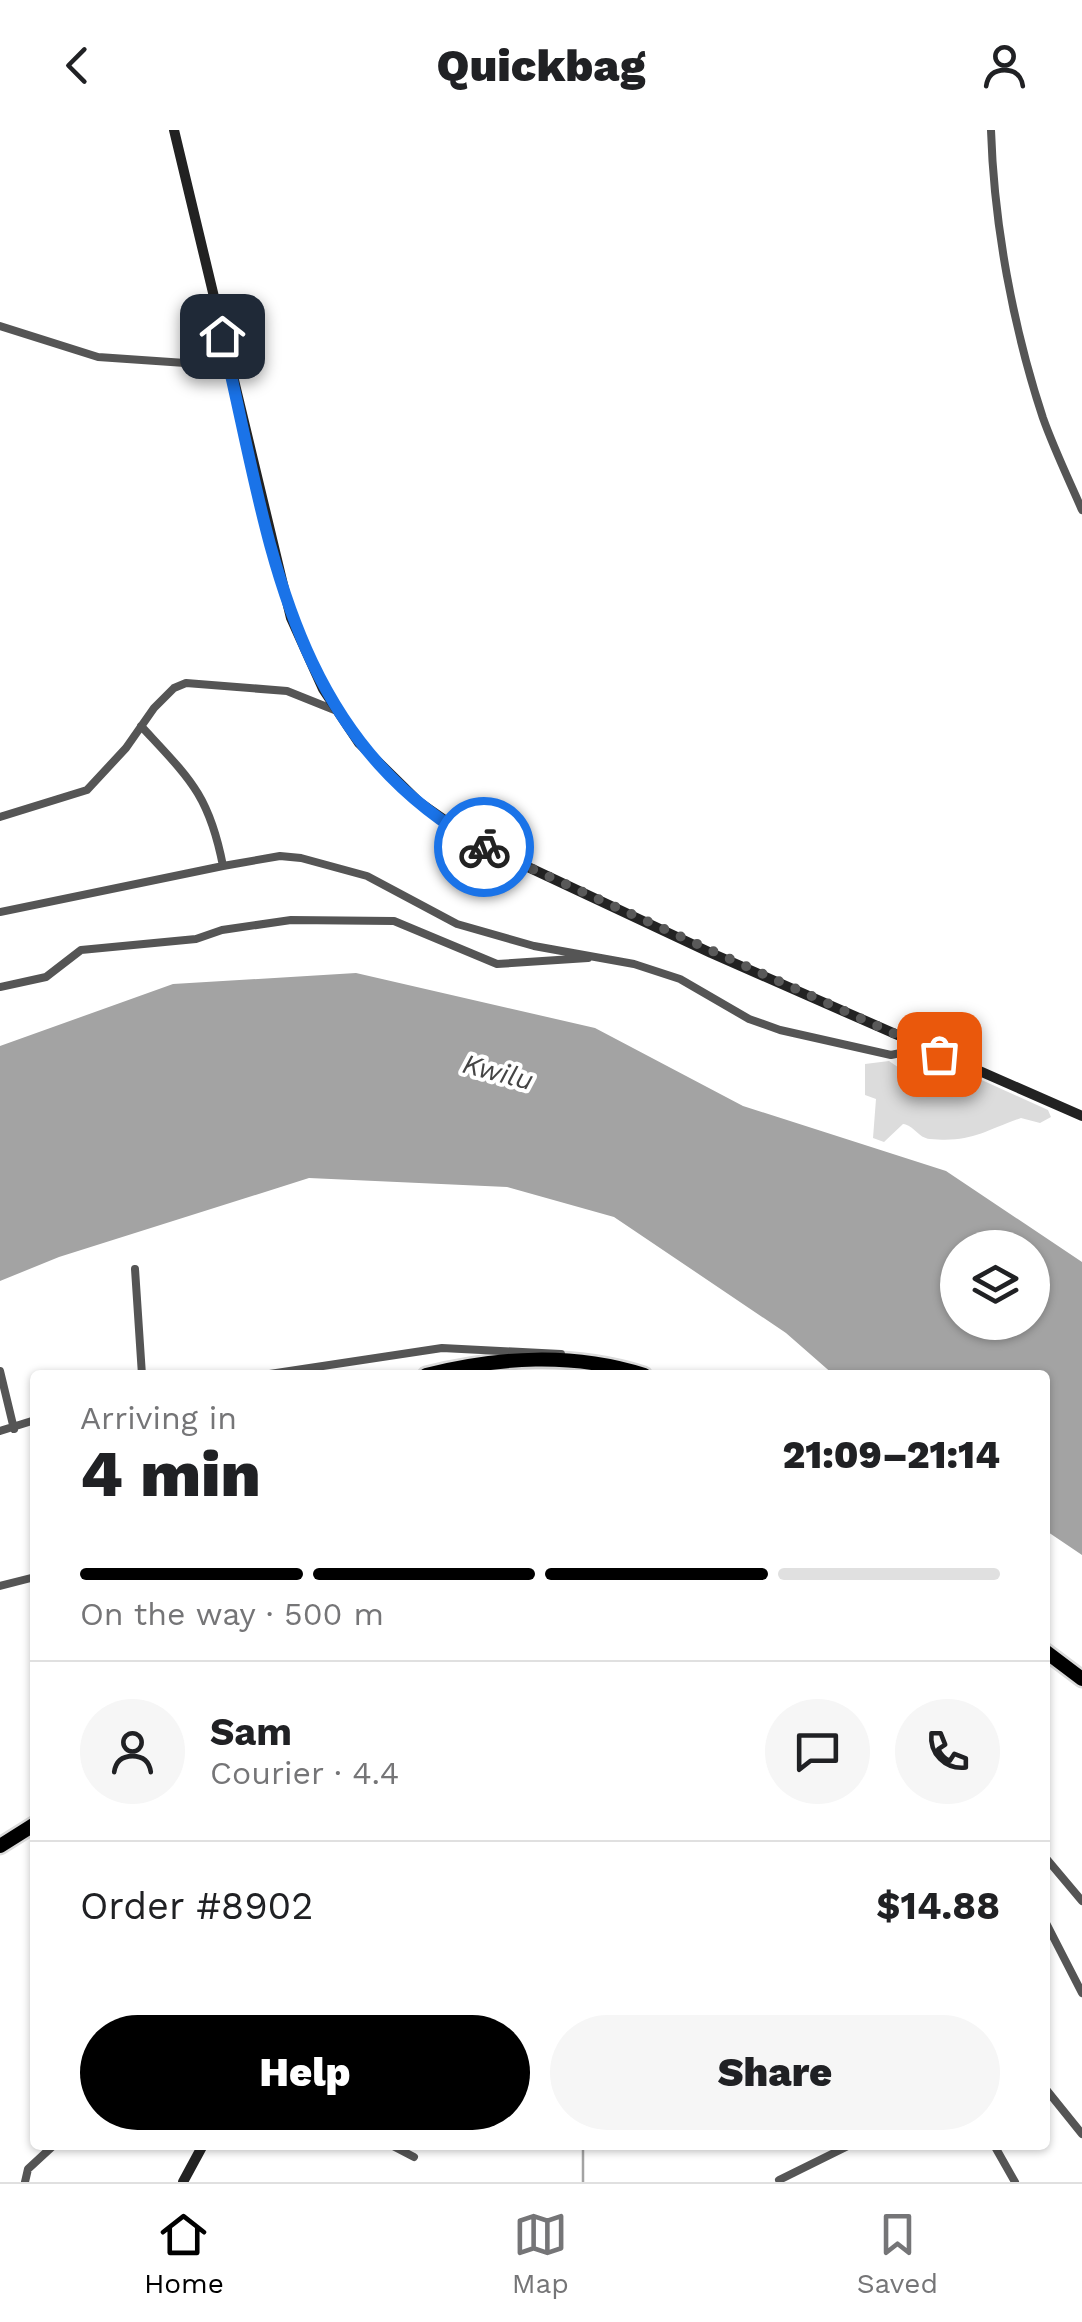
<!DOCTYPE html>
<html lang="en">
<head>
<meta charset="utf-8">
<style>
	:root { --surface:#fff; --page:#f6f6f6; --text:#202124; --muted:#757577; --line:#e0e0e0; --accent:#000 }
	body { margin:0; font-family:"Work Sans",sans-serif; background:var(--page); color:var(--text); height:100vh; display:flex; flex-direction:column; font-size:38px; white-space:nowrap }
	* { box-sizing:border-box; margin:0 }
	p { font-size:32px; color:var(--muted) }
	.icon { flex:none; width:55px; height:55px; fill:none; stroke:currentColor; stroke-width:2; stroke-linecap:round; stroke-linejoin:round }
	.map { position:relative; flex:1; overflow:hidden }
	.drawer { position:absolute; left:30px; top:1240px; width:1020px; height:780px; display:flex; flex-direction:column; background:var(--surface); border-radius:10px; box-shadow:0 2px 8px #0004 }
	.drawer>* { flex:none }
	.tools { position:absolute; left:940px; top:1100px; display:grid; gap:20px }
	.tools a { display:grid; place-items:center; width:110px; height:110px; border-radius:50%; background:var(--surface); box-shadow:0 2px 8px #0004; font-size:50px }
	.pin { position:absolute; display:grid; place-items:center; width:85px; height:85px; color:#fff; margin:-42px; border-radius:20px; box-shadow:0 5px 15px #0006 }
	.courier { position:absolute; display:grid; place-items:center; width:100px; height:100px; margin:-50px; border:8px solid #1a73e8; border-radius:50%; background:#fff; color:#222; box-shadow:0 2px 12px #0007 }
	.overview em { font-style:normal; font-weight:800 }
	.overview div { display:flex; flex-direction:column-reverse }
	.overview { display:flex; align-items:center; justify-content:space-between; height:170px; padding:0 50px }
	h1 { font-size:65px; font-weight:800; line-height:75px }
	.bar { display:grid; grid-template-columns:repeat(4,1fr); gap:15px 10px; align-content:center; height:120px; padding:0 50px }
	.bar i { height:12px; border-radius:8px; background:var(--line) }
	.bar .active { background:var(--accent) }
	.bar p { grid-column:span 4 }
	.line { display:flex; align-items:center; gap:25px; padding:0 50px; border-top:2px solid var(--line) }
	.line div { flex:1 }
	.round { display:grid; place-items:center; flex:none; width:105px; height:105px; border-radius:52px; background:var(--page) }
	.primary-button { display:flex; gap:20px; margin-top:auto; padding:20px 50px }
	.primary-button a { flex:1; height:115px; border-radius:60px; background:var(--accent); color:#fff; font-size:40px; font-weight:800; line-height:115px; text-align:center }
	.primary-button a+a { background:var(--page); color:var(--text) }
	header { display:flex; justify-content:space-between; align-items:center; height:130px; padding:0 50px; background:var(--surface); font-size:45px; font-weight:800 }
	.tab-bar { display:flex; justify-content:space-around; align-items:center; height:140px; border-top:2px solid var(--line); background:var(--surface); font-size:28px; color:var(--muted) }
	.tab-bar a { display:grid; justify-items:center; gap:5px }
	.tab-bar .active { color:var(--accent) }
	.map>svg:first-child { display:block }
</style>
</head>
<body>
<header><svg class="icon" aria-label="back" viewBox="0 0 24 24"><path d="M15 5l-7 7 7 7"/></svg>Quickbag<svg class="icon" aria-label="person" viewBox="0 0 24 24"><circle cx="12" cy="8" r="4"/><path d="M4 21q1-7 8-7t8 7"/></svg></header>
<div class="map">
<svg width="1082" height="2052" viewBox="0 0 1082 2052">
	<rect width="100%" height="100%" fill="#fff"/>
	<path fill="#dcdcdc" d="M889,931L911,946L922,939L954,940L962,952L975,947L1048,980L1051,987L1040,993L1021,988C984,1001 971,1013 930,1009C918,1008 914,995 903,994L884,1012L873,1008L876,969L865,965V934Z"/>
	<path fill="#a3a3a3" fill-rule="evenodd" d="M356,843L595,898L743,976L946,1041L1082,1132V1425L1045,1400V1245H834L786,1203L614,1087L507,1057L309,1048L59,1127L0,1151V916L173,854ZM958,1118H1032V1192H958Z"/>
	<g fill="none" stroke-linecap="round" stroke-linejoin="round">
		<path stroke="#a3a3a3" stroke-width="2.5" d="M583,2052V2015"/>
		<g stroke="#dbdbdb" stroke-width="19">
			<path id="highway" d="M426,1245C499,1227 572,1222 644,1245
				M1045,1521L1082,1549
				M0,1716L35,1694"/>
		</g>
		<path stroke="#555" stroke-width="8" d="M991,0C994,95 1013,197 1043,288C1054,319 1069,350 1082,380
			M0,196L98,227L229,236
			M141,596C189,648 209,664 223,736
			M0,687L87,660L126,618L154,578L174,558L186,553L287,561L337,581
			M0,782L223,736L280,726L301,728L367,746L457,794L534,816L634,834L680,849L749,889L780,900L891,925L905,922L911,912
			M0,857L46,847L81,820L196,809L222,800L291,790L394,791L497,834L588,828
			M135,1139L142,1245
			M0,1241L14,1299
			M263,1245L442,1218L561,1224
			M0,1301L35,1290
			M0,1456L35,1447
			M1045,1727L1082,1771
			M1045,1791L1082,1863
			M1045,1958L1082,2004
			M391,2015L414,2027
			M994,2015L1015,2052
			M779,2050L850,2015
			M25,2052L28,2039L54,2015"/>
		<path stroke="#222" stroke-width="10" d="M174,0L291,488L323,559L359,613L419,672L479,714L711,823L1082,986
			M183,2052L203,2015"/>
		<use href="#highway" stroke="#000" stroke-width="14"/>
	</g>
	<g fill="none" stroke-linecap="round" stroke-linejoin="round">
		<path stroke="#595959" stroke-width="10" stroke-dasharray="0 18" d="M484,717L939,924"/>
		<path stroke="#1a73e8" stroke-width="12" d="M222,206C270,405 284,606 484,717"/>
	</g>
	<g text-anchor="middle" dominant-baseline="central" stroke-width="8" stroke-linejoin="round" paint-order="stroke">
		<g font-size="28" font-style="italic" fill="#444" stroke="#fff">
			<text transform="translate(498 942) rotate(15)">Kwilu</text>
		</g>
	</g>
</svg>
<div class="tools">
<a><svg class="icon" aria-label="layers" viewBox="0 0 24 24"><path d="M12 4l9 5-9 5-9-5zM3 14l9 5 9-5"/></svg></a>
</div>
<div class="pin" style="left:939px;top:924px;background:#ea580c"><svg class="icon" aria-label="bag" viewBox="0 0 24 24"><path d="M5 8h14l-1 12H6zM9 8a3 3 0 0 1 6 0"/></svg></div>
<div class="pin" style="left:222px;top:206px;background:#1f2937"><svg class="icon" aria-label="home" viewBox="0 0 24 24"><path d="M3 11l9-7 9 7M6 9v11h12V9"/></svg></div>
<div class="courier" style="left:484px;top:717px"><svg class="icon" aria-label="bike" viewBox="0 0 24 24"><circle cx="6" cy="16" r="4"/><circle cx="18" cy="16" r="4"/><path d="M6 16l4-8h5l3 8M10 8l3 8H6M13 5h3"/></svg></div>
<section class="drawer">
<div class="overview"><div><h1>4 min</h1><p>Arriving in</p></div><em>21:09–21:14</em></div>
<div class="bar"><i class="active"></i><i class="active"></i><i class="active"></i><i></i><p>On the way · 500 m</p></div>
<div class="line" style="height:180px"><a class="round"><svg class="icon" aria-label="person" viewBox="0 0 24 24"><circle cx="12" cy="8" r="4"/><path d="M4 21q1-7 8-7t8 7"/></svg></a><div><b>Sam</b><p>Courier · 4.4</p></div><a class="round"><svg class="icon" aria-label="chat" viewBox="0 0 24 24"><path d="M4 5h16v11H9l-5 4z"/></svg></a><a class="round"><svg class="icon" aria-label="phone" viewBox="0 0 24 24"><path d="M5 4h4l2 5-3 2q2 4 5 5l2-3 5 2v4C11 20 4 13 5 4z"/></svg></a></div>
<div class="line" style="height:130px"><div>Order #8902</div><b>$14.88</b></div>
<div class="primary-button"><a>Help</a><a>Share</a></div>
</section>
</div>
<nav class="tab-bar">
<a class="active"><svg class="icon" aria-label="home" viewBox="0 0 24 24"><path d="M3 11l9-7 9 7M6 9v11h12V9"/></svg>Home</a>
<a><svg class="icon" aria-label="map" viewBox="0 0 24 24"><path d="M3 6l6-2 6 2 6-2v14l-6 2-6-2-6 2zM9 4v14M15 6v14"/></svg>Map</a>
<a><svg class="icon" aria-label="saved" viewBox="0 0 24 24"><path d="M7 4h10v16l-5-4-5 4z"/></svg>Saved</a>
</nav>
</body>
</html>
